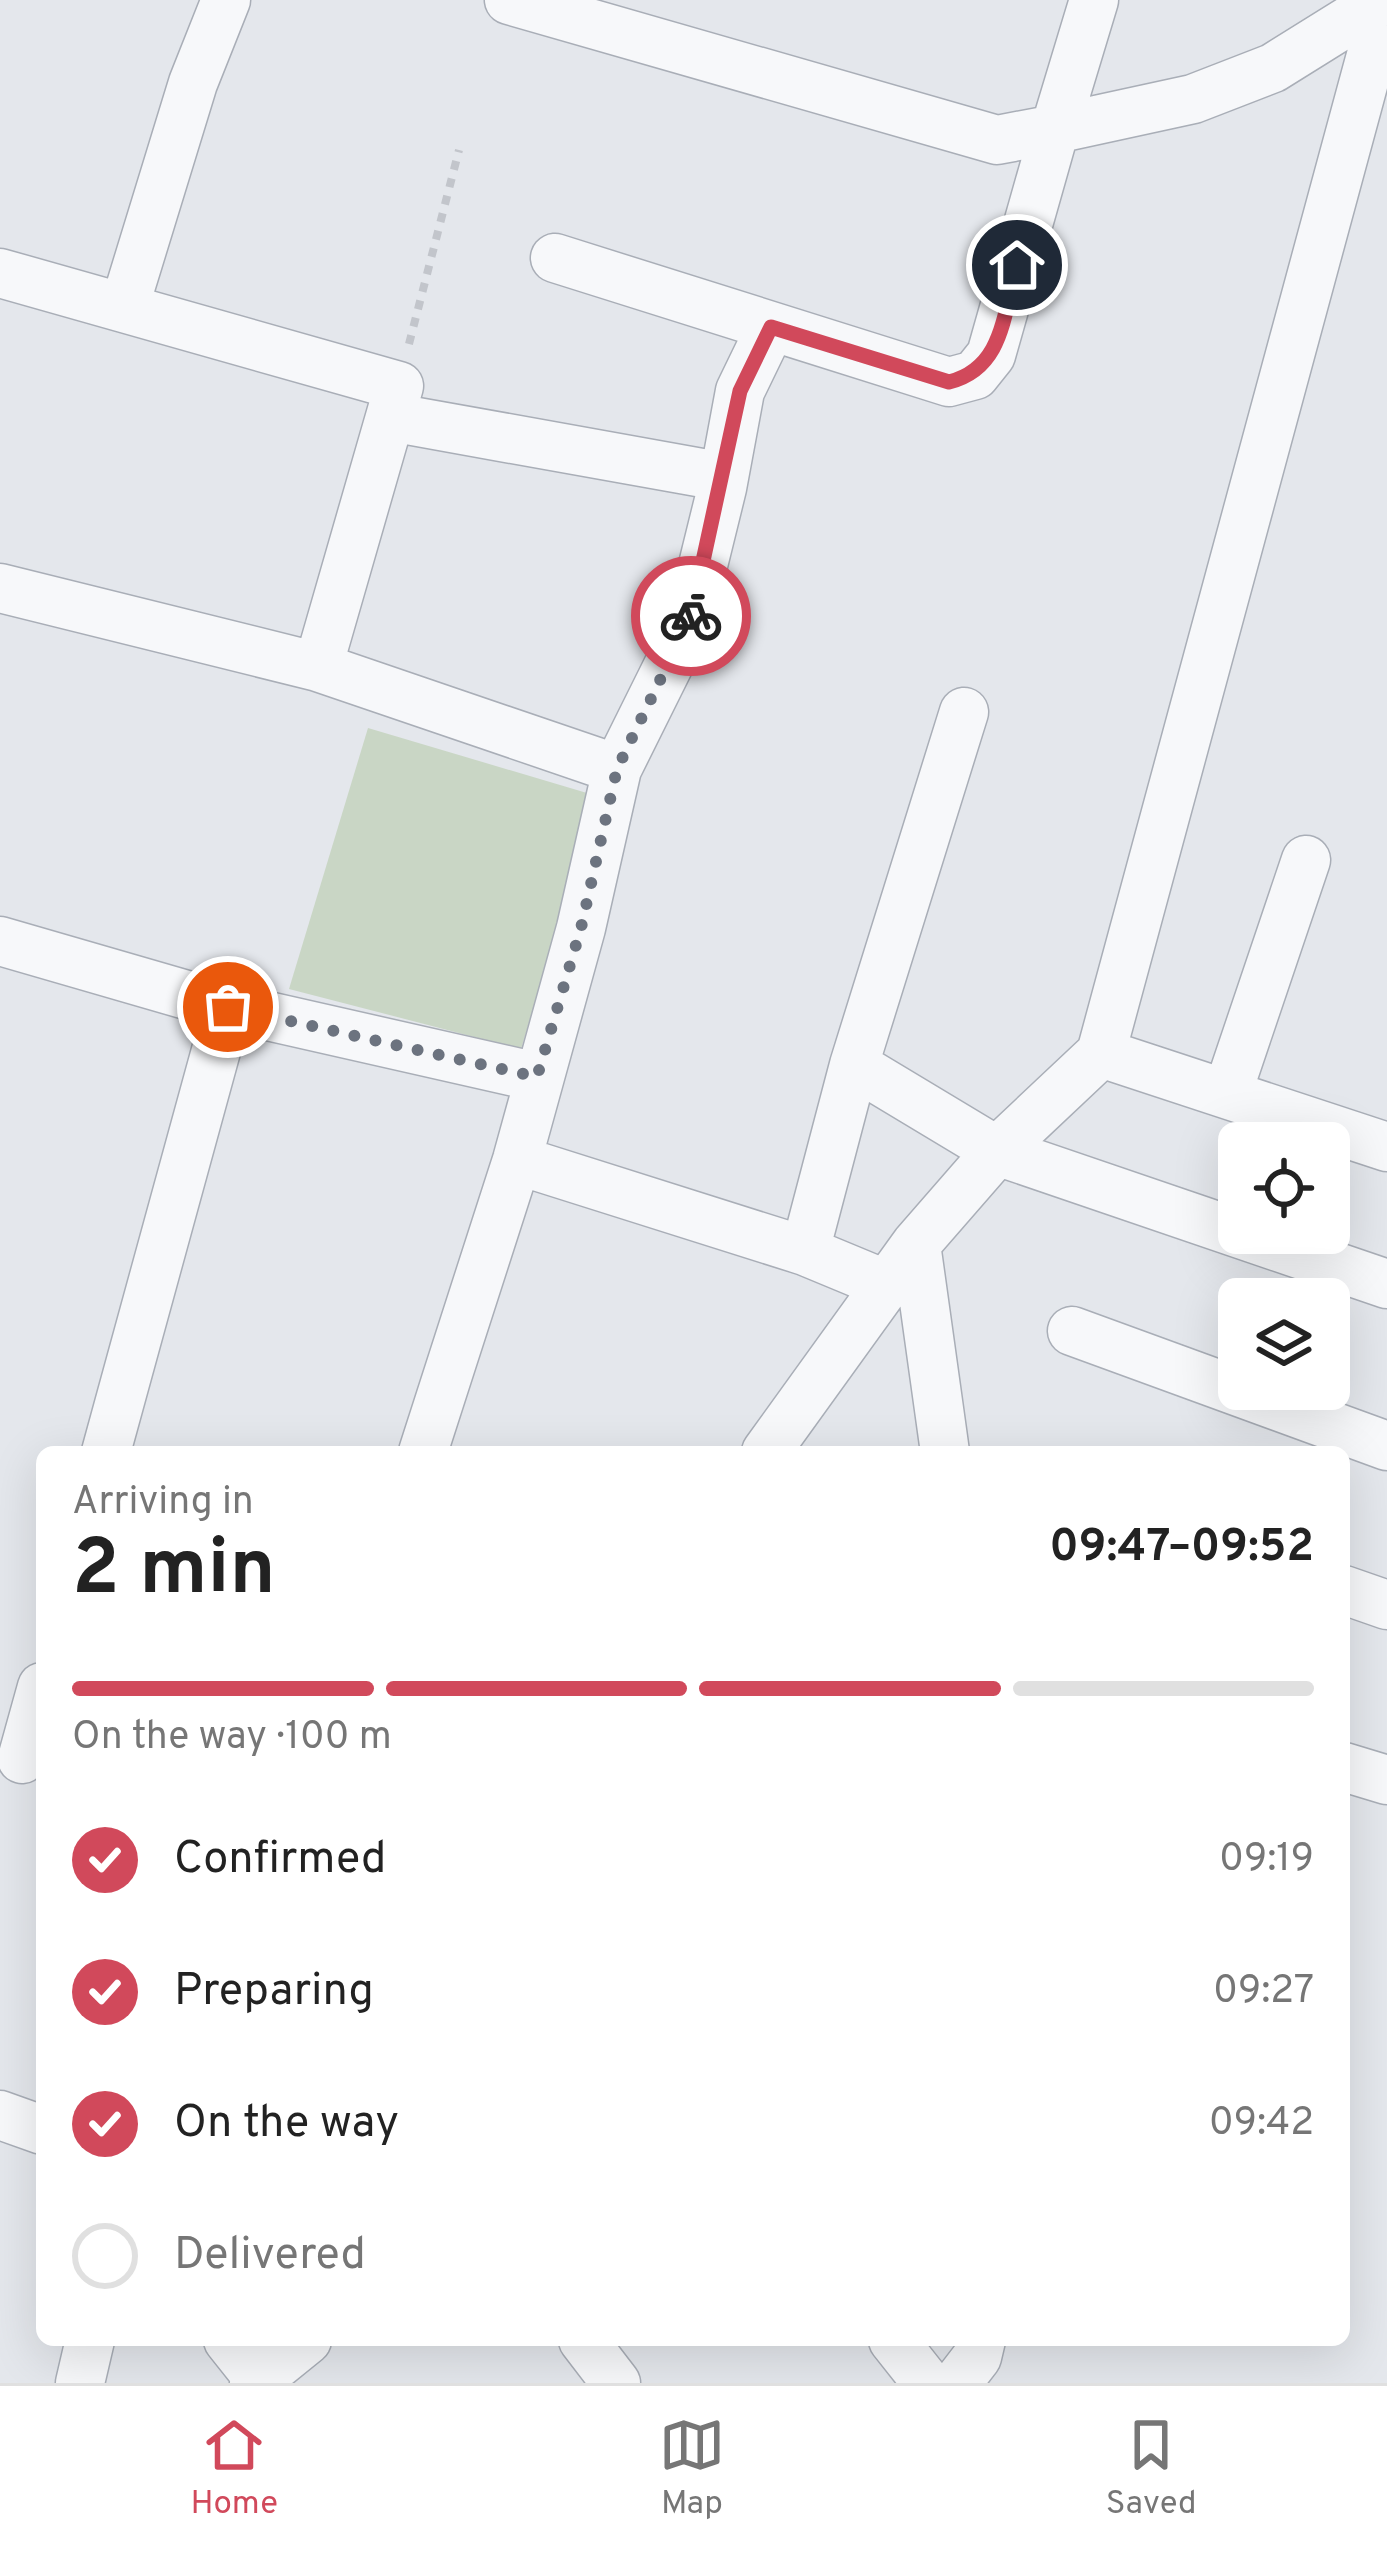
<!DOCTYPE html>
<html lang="en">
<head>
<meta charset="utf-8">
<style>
	:root { --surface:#fff; --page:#f2f2f2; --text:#222; --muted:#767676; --line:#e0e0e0; --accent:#d1495b }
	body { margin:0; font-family:Overpass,sans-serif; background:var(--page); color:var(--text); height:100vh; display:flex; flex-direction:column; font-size:45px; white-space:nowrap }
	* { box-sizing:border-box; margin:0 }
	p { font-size:39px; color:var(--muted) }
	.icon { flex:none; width:66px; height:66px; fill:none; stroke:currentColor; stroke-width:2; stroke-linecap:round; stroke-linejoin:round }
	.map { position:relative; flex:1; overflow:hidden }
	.drawer { position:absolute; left:36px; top:1446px; width:1314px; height:900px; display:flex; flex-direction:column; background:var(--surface); border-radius:18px; box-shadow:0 12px 48px #0002 }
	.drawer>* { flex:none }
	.fabs { position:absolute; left:1218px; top:1122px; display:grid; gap:24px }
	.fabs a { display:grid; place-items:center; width:132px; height:132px; border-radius:18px; background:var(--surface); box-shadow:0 12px 48px #0002; font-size:60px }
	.pin { position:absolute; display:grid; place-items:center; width:102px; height:102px; color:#fff; margin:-51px; border:6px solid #fff; border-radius:50%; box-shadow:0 3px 12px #0007 }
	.courier { position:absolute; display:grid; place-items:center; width:120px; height:120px; margin:-60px; border:9px solid #d1495b; border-radius:50%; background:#fff; color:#222; box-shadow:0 3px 15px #0007 }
	.summary em { font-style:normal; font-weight:700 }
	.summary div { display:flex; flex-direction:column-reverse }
	.summary { display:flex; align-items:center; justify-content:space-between; height:204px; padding:0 36px }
	h1 { font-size:78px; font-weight:700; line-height:90px }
	.bar { display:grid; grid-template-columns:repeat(4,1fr); gap:18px 12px; align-content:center; height:144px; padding:0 36px }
	.bar i { height:15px; border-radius:9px; background:var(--line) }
	.bar .active { background:var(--accent) }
	.bar p { grid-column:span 4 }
	ol { padding:0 36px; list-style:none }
	li { display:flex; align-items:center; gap:36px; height:132px }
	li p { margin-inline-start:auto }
	li .icon { padding:12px; border-radius:50%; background:var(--accent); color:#fff; stroke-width:4 }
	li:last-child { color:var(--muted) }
	li i { width:66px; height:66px; border:6px solid var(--line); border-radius:50% }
	.tabs { display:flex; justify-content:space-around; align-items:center; height:168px; border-top:3px solid var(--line); background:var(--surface); font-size:33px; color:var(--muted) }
	.tabs a { display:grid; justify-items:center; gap:6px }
	.tabs .active { color:var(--accent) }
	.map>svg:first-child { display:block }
</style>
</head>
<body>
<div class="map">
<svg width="1387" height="2383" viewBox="0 0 1387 2383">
	<rect width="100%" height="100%" fill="#e4e7ec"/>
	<path fill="#c9d6c5" d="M368,728L597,796L521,1049L289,989Z"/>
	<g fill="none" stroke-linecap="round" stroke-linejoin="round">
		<g stroke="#a9aeb7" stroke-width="51">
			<path id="street" d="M509,0L997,140L1055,129L1094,0
				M555,258L949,382L975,375L991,355L1055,129L1193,99L1273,68L1382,0
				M0,273L399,386L318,667
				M124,308L193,83L226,0
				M390,417L708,474L722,488L688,626L617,769L581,928L517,1160L423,1452
				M722,488L740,391L771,327
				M0,588L318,667L617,769
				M0,941L228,1007L537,1077
				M1101,1053L1387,1147
				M854,1065L997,1151L1387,1284
				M1227,1094L1306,860
				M517,1160L805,1251L887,1285
				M916,1244L945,1452
				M805,1251L854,1065L964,712
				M1072,1331L1387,1446
				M106,1452L228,1007
				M766,1452L916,1244L997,1151L1101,1053L1386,0
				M1344,1590L1387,1605
				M22,1759L42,1687
				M1344,1767L1387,1780
				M0,2115L42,2130
				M228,2340L259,2379
				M583,2340L616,2383
				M893,2340L927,2383
				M80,2383L90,2340
				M254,2383L307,2340
				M957,2383L977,2357L981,2340"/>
		</g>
		<path stroke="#c2c5cb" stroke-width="8" stroke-dasharray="9 9" stroke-linecap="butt" d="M409,344L459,150"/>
		<use href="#street" stroke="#f7f8fa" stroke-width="48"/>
	</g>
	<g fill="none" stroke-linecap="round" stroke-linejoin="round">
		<path stroke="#6c737f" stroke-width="12" stroke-dasharray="0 21.6" d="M228,1007L537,1077L581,928L617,769L691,616"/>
		<path stroke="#d1495b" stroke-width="15" d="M691,616L740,391L771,327L949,382C1004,368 1003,314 1017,265"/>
	</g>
</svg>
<div class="fabs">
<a><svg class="icon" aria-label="locate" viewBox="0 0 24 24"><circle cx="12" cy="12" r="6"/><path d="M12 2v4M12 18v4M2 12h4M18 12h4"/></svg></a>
<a><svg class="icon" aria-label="layers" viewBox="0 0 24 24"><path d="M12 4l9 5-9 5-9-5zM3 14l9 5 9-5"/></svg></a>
</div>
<div class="pin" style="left:228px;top:1007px;background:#ea580c"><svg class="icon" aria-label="bag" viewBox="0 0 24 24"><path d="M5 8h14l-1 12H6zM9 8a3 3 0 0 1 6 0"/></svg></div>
<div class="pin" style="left:1017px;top:265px;background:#1f2937"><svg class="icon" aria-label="home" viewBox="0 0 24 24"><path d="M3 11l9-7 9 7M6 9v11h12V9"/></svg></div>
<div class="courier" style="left:691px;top:616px"><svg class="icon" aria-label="bike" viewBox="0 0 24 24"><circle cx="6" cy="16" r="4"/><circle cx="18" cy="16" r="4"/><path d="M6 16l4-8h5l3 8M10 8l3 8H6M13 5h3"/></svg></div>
<section class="drawer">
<div class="summary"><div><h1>2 min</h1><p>Arriving in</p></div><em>09:47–09:52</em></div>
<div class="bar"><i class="active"></i><i class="active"></i><i class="active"></i><i></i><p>On the way · 100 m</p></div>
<ol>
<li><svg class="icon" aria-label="check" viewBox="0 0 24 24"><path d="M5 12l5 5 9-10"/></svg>Confirmed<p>09:19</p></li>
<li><svg class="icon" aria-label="check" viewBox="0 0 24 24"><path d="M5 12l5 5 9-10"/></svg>Preparing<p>09:27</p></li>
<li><svg class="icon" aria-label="check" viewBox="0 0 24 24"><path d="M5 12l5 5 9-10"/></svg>On the way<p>09:42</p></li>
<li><i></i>Delivered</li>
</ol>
</section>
</div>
<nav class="tabs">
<a class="active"><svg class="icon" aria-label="home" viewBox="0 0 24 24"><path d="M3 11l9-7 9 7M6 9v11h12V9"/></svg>Home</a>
<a><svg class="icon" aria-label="map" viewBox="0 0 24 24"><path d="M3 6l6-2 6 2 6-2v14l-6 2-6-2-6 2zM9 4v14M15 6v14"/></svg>Map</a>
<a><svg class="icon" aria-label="saved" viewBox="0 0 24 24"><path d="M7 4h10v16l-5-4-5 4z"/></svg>Saved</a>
</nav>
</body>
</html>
